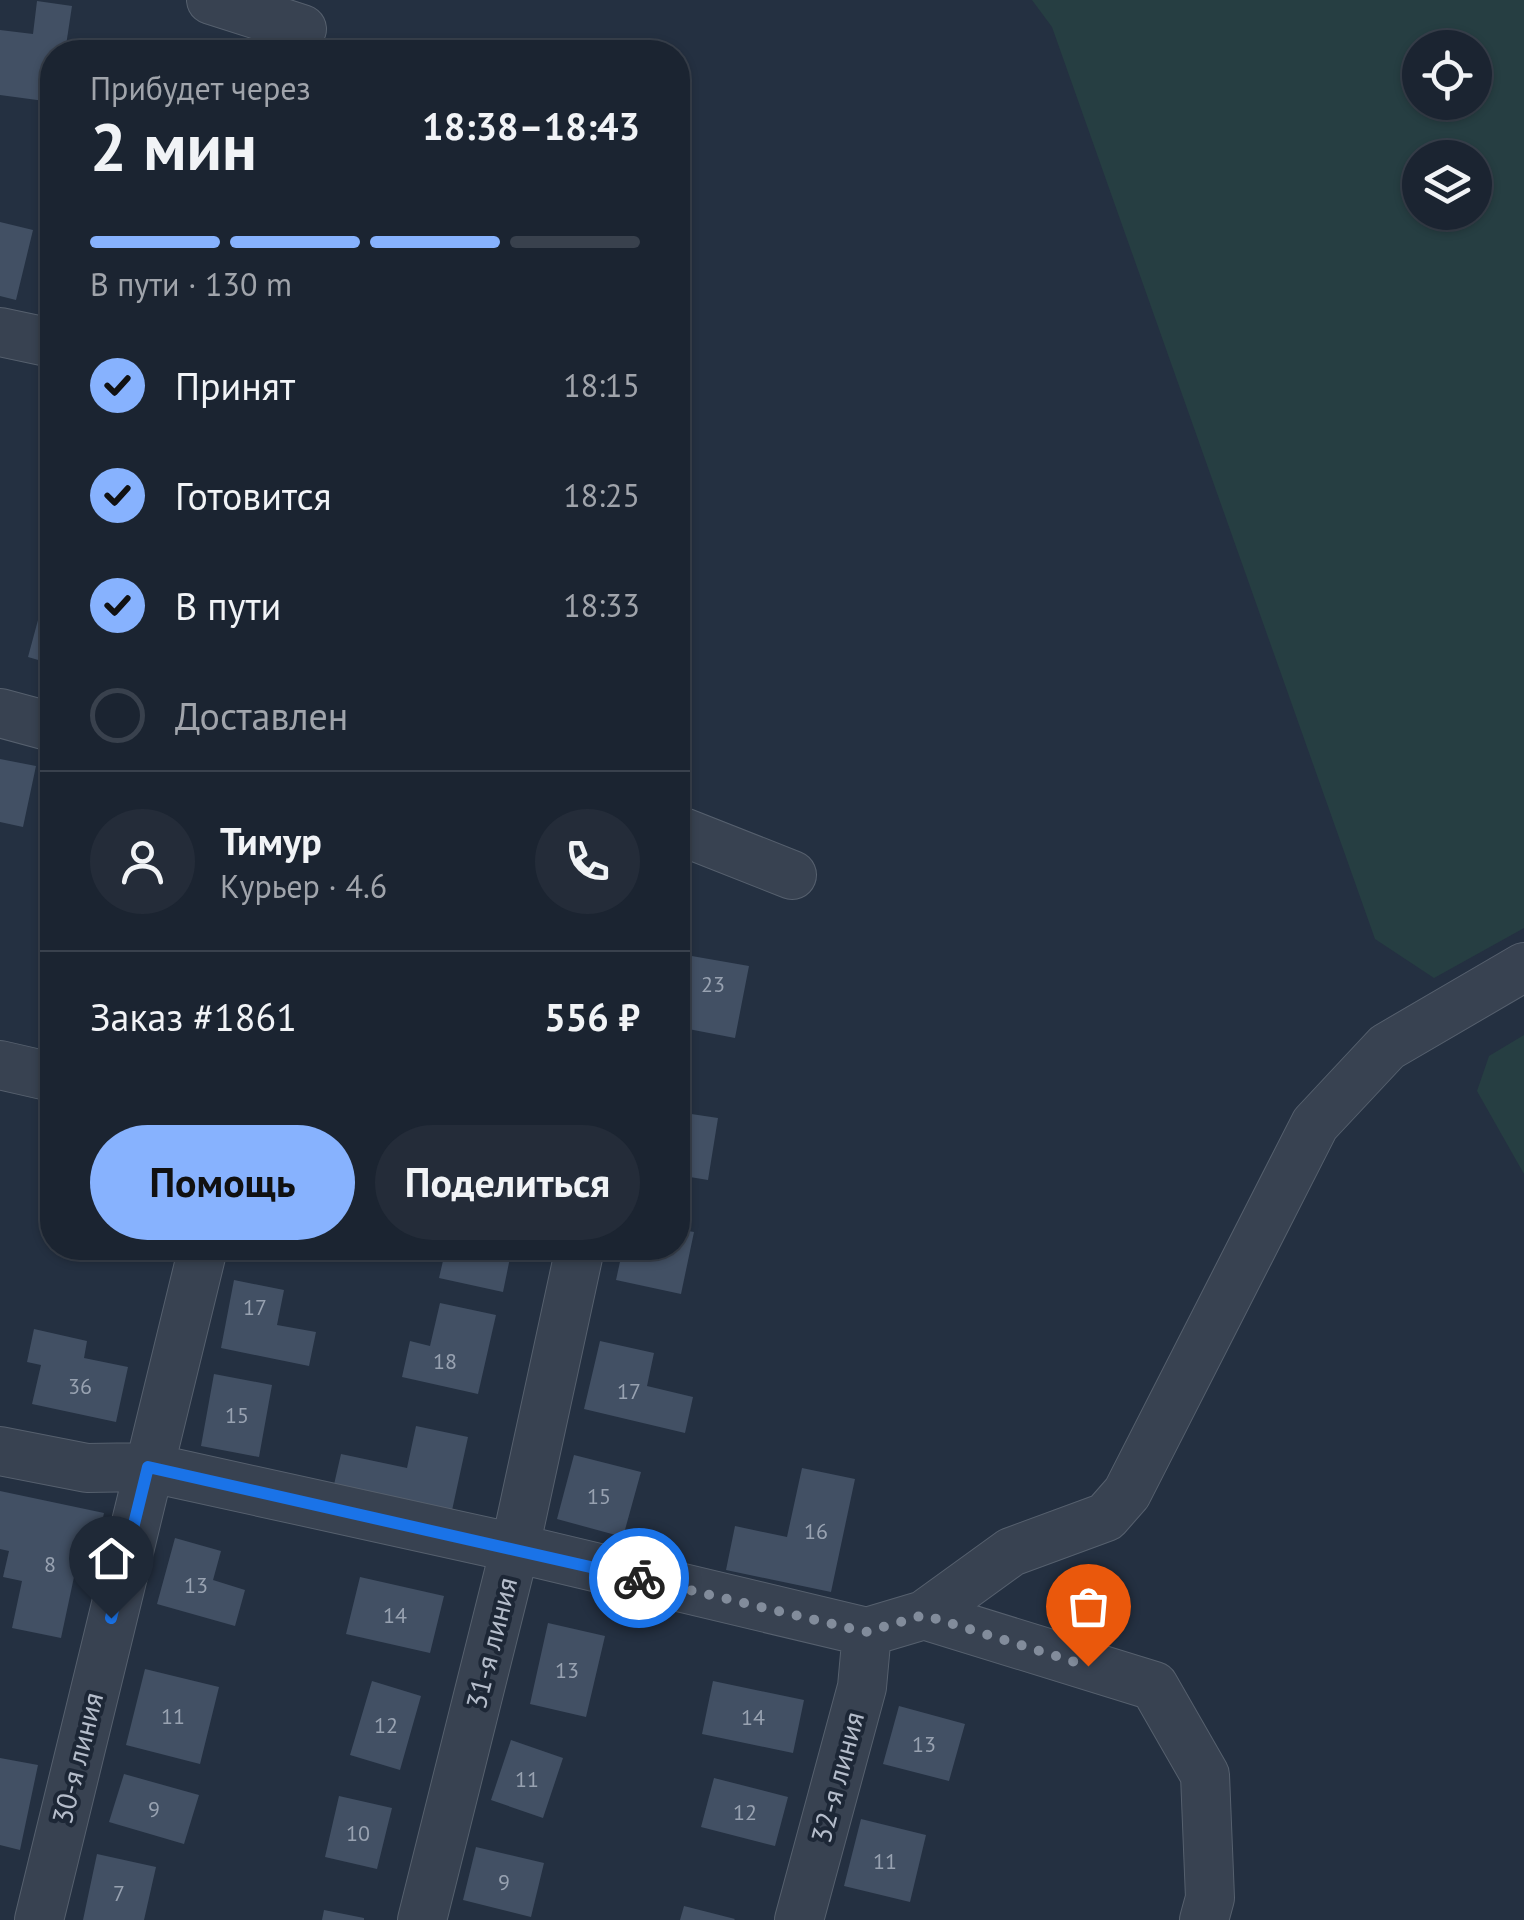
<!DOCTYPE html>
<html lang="ru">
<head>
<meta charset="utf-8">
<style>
	:root { --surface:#1b2431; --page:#242c39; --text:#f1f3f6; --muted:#a0a4ab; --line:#39414d; --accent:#87b2fe }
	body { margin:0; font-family:"PT Sans",sans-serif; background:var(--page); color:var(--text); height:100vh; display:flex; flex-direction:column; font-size:38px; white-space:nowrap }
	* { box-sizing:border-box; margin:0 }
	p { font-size:32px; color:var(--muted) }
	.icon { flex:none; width:55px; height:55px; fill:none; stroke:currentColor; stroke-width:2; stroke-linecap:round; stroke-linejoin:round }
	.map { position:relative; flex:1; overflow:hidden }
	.side { position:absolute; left:40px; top:40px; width:650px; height:1220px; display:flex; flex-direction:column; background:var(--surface); border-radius:40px; box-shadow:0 2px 8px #0004,0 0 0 2px var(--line) }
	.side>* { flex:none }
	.buttons { position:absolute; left:1402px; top:30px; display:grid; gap:20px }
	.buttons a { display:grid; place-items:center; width:90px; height:90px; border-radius:50%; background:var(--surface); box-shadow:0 2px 8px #0004,0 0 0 2px var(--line); font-size:50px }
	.pin { position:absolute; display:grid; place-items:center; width:85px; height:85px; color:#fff; margin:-102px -42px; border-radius:50% 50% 50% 0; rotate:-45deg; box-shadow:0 0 10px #0007 }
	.pin .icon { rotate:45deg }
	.courier { position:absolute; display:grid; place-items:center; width:100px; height:100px; margin:-50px; border:8px solid #1a73e8; border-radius:50%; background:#fff; color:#222; box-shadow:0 2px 12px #0007 }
	.headline em { font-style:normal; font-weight:700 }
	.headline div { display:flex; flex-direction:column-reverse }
	.headline { display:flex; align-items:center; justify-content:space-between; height:170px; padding:0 50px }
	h1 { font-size:65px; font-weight:700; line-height:75px }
	.bar { display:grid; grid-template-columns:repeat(4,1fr); gap:15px 10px; align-content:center; height:120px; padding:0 50px }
	.bar i { height:12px; border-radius:8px; background:var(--line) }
	.bar .current { background:var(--accent) }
	.bar p { grid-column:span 4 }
	.line { display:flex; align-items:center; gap:25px; padding:0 50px; border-top:2px solid var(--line) }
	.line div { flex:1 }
	.round { display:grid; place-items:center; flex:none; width:105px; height:105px; border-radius:52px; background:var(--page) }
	ol { padding:0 50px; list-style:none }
	li { display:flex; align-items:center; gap:30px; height:110px }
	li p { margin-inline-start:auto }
	li .icon { padding:10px; border-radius:50%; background:var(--accent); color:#111; stroke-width:4 }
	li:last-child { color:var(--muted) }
	li i { width:55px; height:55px; border:5px solid var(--line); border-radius:50% }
	.action { display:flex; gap:20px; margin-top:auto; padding:20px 50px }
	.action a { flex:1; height:115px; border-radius:60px; background:var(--accent); color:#111; font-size:40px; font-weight:700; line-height:115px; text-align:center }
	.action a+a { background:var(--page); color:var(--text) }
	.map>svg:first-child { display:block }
</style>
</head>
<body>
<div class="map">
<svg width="1524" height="1920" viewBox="0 0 1524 1920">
	<rect width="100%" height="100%" fill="#243041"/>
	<path fill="#263e42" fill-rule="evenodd" d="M1032,0H1524V928L1434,978L1375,939L1052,27ZM1420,48H1475V102H1420ZM1420,158H1475V212H1420Z
		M1524,1035V1174L1477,1091L1489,1056Z"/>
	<path fill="#425064" d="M37,1L72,6L65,52H52V102L0,95V30L33,34Z
		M0,222L33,230L16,300L0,296Z
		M51,572H52V664L28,657Z
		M0,759L36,766L23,827L0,822Z
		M686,955L749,966L735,1038L678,1027V1001Z
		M678,1112L718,1118L708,1180L678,1175Z
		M678,1229L694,1232L681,1294L616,1280L623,1248H678Z
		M264,1248H325L323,1260Z
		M446,1248H512L503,1292L439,1278Z
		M234,1280L284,1290L277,1325L316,1332L309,1366L221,1348Z
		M440,1303L496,1315L478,1394L402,1377L410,1341L430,1346Z
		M34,1329L87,1341L84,1358L128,1367L116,1422L32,1404L41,1365L27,1362Z
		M600,1341L654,1353L647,1386L693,1397L685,1433L584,1409Z
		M214,1374L272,1385L259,1457L201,1446Z
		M416,1426L468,1437L451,1515L333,1489L341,1454L407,1468Z
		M574,1455L641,1472L623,1537L557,1519Z
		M802,1468L855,1479L831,1592L726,1570L735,1526L787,1537Z
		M0,1491L104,1513L90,1581L74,1577L61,1638L12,1628L22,1581L3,1577L9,1551L0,1549Z
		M175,1538L221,1551L213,1580L245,1590L235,1626L157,1604Z
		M360,1577L444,1596L430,1653L346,1634Z
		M548,1623L605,1636L586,1717L530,1704Z
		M145,1669L219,1687L200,1764L126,1745Z
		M372,1681L421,1696L400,1770L350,1755Z
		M713,1681L804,1700L793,1753L702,1734Z
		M899,1706L965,1724L949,1781L883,1764Z
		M511,1740L563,1758L543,1818L491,1800Z
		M0,1758L38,1765L20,1850L0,1845Z
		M124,1774L199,1795L184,1844L109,1822Z
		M714,1778L788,1797L775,1846L701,1827Z
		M339,1796L392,1808L377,1869L325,1857Z
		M861,1819L926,1835L910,1902L844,1886Z
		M476,1847L544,1863L531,1917L463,1900Z
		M97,1854L156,1867L144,1920H83Z
		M684,1906L735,1919L734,1920H680Z
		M324,1910L364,1918V1920H322Z"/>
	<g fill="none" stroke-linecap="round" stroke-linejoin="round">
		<g stroke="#56606e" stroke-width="50">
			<path id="minor" d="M211,0L302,29
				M0,332L52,343
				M0,713L52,727
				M678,830L792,875
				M0,1065L52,1077
				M0,1451L87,1468L147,1467L515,1548L867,1632L924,1615L1154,1686L1205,1775L1210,1898L1204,1920
				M924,1615L1011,1552L1106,1517L1127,1493L1315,1124L1387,1047L1524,967
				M39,1920L203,1248
				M422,1920L515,1548L580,1248
				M799,1920L862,1687L867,1632"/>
		</g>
		<use href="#minor" stroke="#384251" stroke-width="48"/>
	</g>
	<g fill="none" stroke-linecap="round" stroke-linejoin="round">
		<path stroke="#828c9b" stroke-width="10" stroke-dasharray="0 18" d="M639,1578L866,1632L924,1615L1088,1666"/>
		<path stroke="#1a73e8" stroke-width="12" d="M111,1618L148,1467L639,1578"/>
	</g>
	<g text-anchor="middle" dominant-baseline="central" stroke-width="8" stroke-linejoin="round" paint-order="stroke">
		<g font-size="22" fill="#98a2b1">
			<text x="713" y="984">23</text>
			<text x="255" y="1307">17</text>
			<text x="445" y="1361">18</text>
			<text x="80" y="1386">36</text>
			<text x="629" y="1391">17</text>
			<text x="237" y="1415">15</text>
			<text x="599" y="1496">15</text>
			<text x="816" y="1531">16</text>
			<text x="50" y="1564">8</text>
			<text x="196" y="1585">13</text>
			<text x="395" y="1615">14</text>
			<text x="567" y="1670">13</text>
			<text x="173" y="1716">11</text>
			<text x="753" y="1717">14</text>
			<text x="386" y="1725">12</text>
			<text x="924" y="1744">13</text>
			<text x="527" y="1779">11</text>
			<text x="154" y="1809">9</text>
			<text x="745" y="1812">12</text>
			<text x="358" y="1833">10</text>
			<text x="885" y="1861">11</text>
			<text x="504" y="1882">9</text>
			<text x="119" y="1893">7</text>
		</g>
		<g font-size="28" fill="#b5bdcb" stroke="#1d2736">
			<text transform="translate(491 1643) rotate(-76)">31-я линия</text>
			<text transform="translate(77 1758) rotate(-76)">30-я линия</text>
			<text transform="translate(837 1777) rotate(-75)">32-я линия</text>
		</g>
	</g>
</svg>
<div class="buttons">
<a><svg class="icon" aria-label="locate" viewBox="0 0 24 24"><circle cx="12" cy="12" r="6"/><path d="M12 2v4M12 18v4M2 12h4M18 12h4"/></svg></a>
<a><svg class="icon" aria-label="layers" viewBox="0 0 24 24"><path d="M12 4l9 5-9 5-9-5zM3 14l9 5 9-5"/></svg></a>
</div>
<div class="pin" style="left:1088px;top:1666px;background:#ea580c"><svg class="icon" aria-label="bag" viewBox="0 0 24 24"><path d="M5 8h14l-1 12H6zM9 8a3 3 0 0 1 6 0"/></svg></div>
<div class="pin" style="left:111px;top:1618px;background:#1f2937"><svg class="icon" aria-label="home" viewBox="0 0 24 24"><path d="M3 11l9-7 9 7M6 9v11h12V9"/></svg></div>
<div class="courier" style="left:639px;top:1578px"><svg class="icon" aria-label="bike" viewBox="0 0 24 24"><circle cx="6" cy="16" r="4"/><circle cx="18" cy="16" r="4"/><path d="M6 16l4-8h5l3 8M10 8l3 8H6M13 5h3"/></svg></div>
<section class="side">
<div class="headline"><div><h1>2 мин</h1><p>Прибудет через</p></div><em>18:38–18:43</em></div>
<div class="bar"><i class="current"></i><i class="current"></i><i class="current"></i><i></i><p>В пути · 130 m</p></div>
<ol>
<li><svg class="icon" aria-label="check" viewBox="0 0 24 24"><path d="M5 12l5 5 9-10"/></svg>Принят<p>18:15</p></li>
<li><svg class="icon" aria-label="check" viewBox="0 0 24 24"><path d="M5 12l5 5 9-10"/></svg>Готовится<p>18:25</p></li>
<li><svg class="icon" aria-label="check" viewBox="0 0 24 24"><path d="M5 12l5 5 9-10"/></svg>В пути<p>18:33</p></li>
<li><i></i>Доставлен</li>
</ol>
<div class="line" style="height:180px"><a class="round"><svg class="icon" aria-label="person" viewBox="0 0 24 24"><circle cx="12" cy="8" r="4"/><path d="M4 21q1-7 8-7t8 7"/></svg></a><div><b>Тимур</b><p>Курьер · 4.6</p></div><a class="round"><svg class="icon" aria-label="phone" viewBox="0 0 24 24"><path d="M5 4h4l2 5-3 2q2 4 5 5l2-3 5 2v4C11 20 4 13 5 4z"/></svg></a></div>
<div class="line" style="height:130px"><div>Заказ #1861</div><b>556 ₽</b></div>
<div class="action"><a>Помощь</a><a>Поделиться</a></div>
</section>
</div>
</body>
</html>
